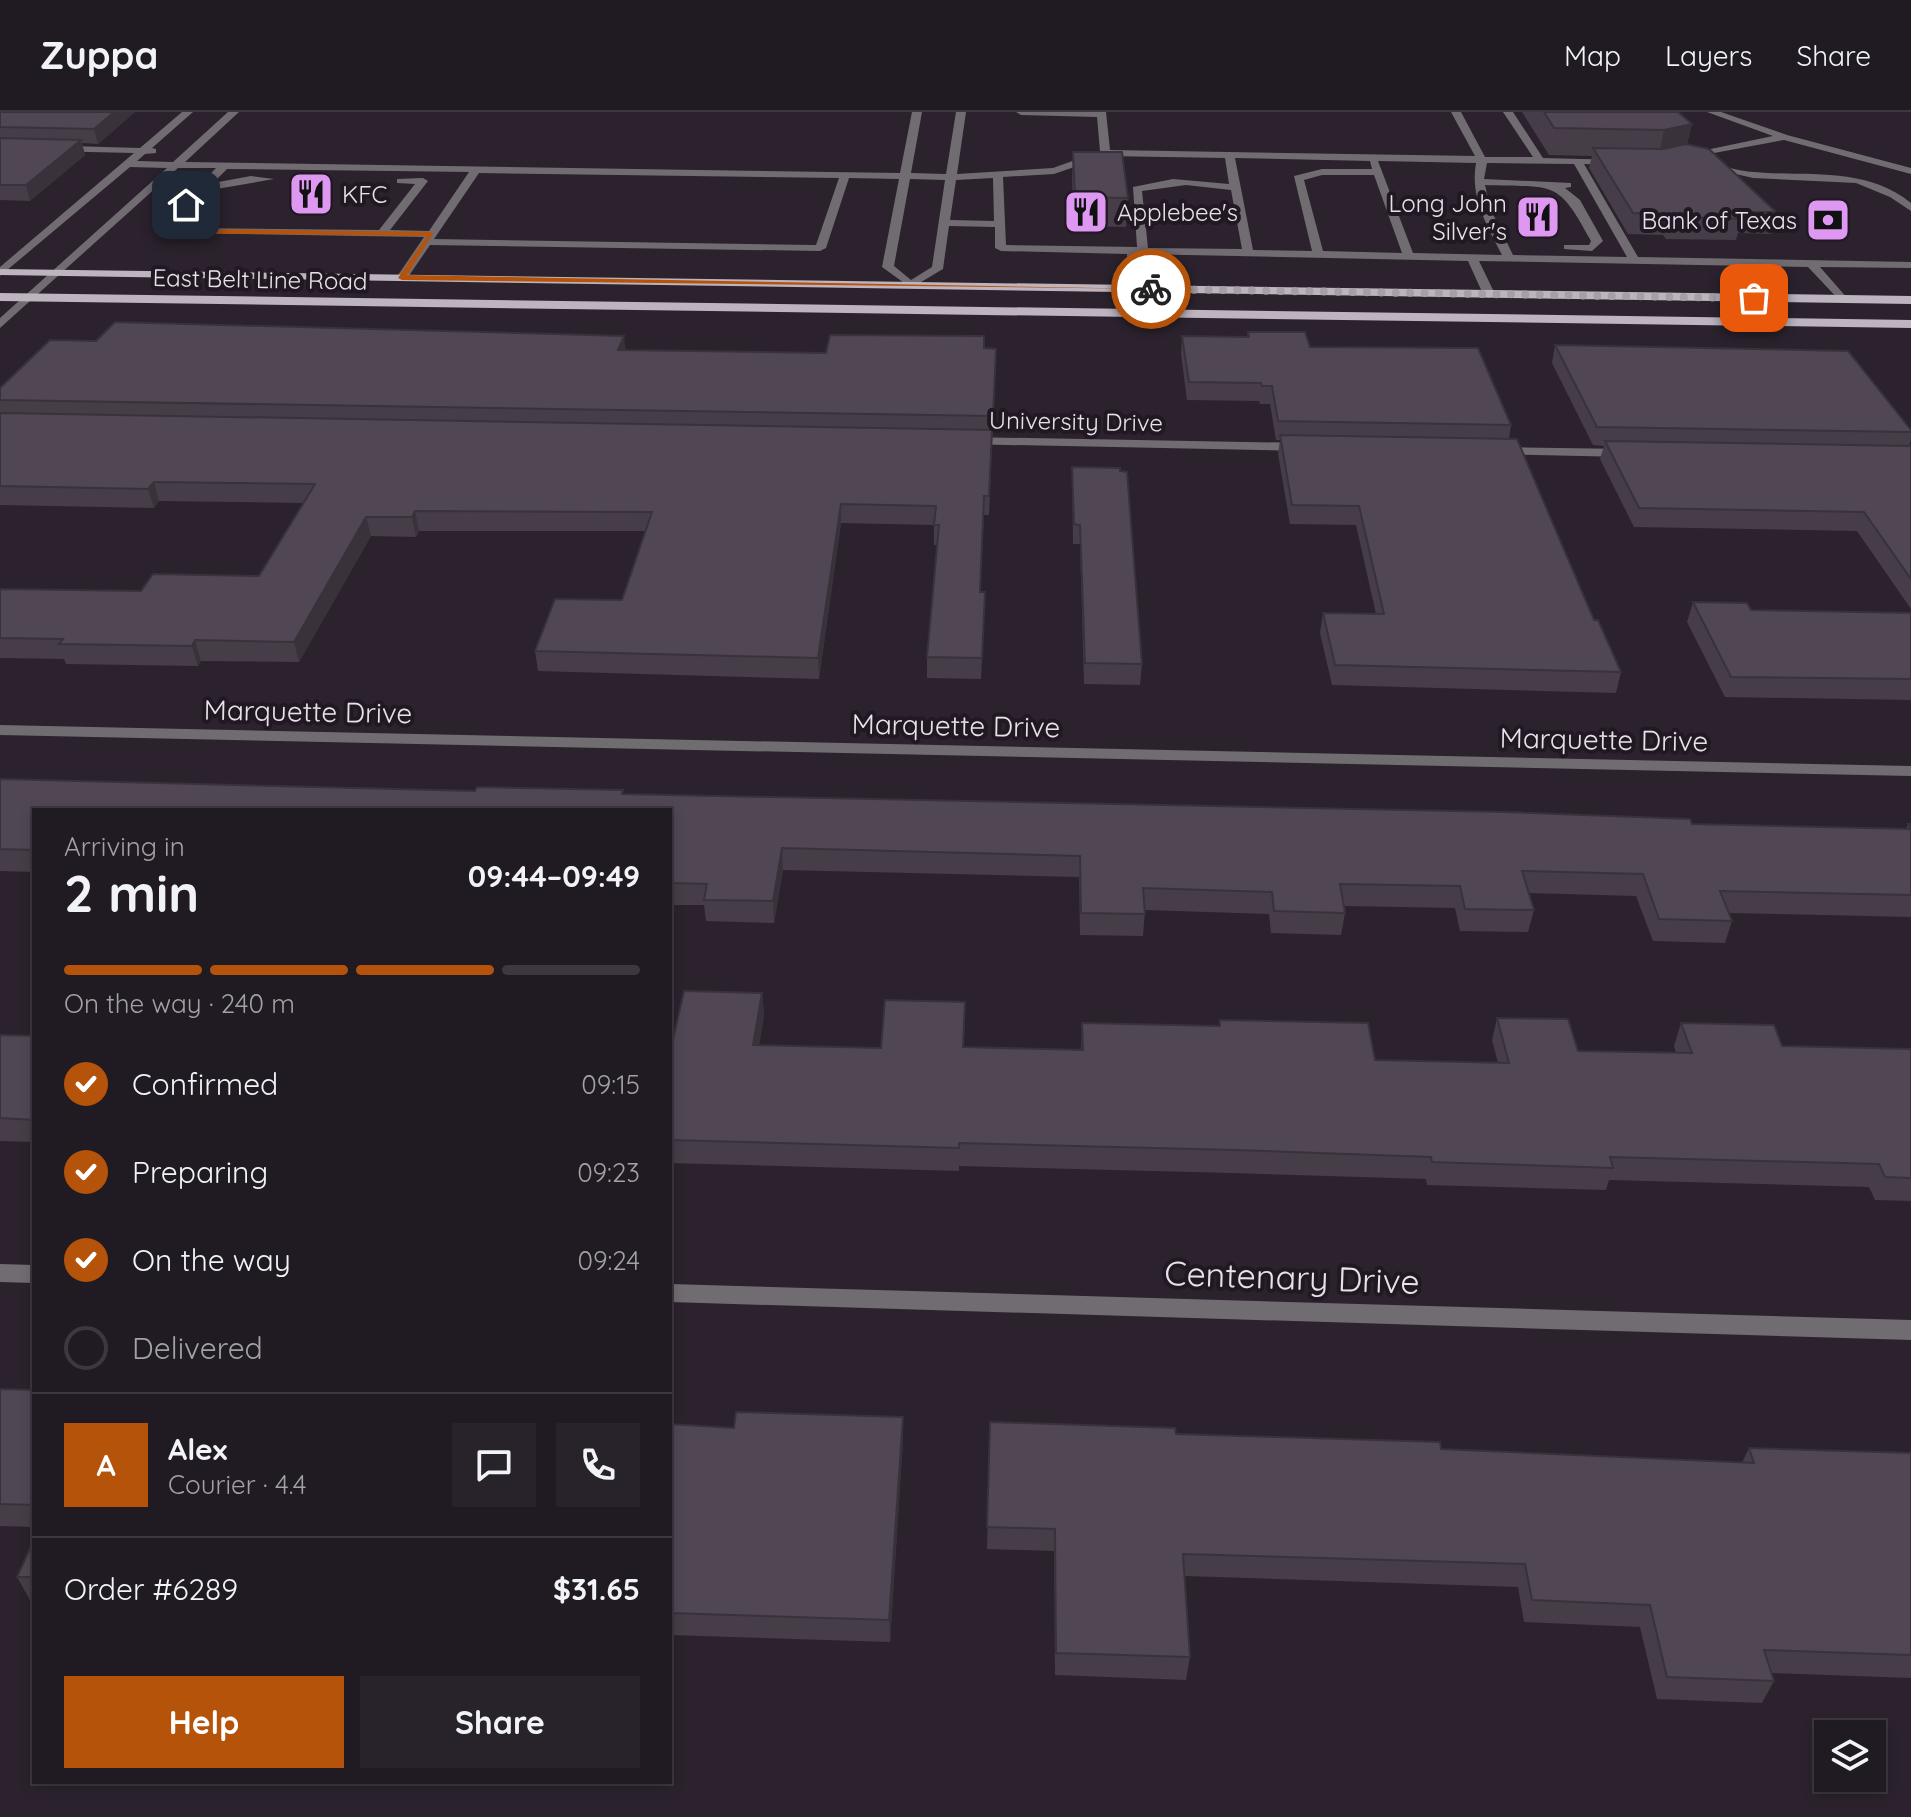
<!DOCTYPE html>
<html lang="en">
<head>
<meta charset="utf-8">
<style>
	:root { --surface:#201a22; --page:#28232a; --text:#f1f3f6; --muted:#a2a1a5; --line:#3d3840; --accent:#b45309 }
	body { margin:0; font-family:Quicksand,sans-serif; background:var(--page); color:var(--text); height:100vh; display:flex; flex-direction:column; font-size:30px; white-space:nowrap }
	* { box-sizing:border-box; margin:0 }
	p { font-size:26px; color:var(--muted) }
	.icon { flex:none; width:44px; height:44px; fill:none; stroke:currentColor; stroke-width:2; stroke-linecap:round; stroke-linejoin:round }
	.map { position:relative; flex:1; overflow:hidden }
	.details { position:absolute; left:32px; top:696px; width:640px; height:976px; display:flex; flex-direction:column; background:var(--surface); border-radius:0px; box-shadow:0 4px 12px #0003,0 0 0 2px var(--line) }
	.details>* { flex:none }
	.buttons { position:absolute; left:1814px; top:1608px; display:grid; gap:16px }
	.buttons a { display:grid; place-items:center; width:72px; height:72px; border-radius:0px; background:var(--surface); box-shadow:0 4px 12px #0003,0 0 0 2px var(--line); font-size:40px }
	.pin { position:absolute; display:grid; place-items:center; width:68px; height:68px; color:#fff; margin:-34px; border-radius:16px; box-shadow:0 4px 12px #0006 }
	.courier { position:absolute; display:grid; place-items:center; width:80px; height:80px; margin:-40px; border:6px solid #b45309; border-radius:50%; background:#fff; color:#222; box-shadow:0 2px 10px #0007 }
	.summary em { font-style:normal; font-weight:800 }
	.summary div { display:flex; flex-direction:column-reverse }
	.summary { display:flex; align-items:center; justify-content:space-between; height:136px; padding:0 32px }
	h1 { font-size:52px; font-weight:800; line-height:60px }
	.bar { display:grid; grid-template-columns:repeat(4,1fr); gap:12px 8px; align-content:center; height:96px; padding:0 32px }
	.bar i { height:10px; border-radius:6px; background:var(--line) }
	.bar .selected { background:var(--accent) }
	.bar p { grid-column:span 4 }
	.line { display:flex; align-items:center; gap:20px; padding:0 32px; border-top:2px solid var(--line) }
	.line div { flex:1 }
	.round { display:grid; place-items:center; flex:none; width:84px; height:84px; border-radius:0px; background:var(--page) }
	ol { padding:0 32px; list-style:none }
	li { display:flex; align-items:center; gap:24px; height:88px }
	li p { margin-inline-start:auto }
	li .icon { padding:8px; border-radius:50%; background:var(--accent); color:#fff; stroke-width:4 }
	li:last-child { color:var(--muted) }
	li i { width:44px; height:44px; border:4px solid var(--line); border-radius:50% }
	.cta { display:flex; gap:16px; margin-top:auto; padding:16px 32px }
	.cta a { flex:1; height:92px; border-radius:0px; background:var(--accent); color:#fff; font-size:32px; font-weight:800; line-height:92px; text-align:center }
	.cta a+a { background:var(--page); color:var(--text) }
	header { display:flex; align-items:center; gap:48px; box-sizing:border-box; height:112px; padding:0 40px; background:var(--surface); border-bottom:2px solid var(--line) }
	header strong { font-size:38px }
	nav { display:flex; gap:44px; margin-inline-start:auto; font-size:28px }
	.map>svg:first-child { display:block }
</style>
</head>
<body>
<header>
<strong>Zuppa</strong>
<nav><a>Map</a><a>Layers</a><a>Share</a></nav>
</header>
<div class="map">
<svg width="1911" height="1705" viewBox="0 0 1911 1705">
	<rect width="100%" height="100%" fill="#2b222d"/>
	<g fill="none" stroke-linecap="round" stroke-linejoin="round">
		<path fill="#716c72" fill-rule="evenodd" d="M182,0H193L152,36L156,37V41L145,42L137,49L173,50L228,0H239L185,50L900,61L912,0H922L911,61L946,62L956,0H966L957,62L1053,56L1100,39L1097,5L1021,3L1016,0H1106L1110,38L1475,44L1451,0H1461L1485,45H1533L1503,0H1513L1543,46L1622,48V52L1618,53L1584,52L1638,145L1911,150V156L1820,155L1848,187L1842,191L1808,155L1479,149L1495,182L1489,186L1483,182L1468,149L1138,142L1141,177L1135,180L1129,177L1127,142L1001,139L995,136V115L949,114L943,157L911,176L882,155L899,67L849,66L826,136L820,139L430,133L406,168L402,169L396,166L424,125L179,121L164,109L216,56H178L0,216V206L167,56L130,55L0,164V155L134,41L0,38V32L140,36ZM1106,44L1225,46L1229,72L1173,67L1133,75L1137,135L1006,133L1003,65L1054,62ZM1235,46L1370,49L1372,57H1322L1294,64L1312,139L1253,138ZM1378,49L1476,51C1470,85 1486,112 1502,143L1413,141ZM1487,51L1574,52L1627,145L1513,143L1491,98L1485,73C1553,76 1557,65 1591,129L1589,133H1564V137L1592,139L1603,129L1580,88L1565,76L1571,75V71L1484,67ZM227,57L469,60L429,119L390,118L428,69L423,66L397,67V71L415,72L379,118L186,116L175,109L205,79L274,67L251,64L213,71ZM479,61L839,66L816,133L434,127ZM1322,63H1374L1402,141L1323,139L1304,68ZM993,66L994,109L950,108L956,68ZM910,67L945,68L932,155L911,168L894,154ZM1186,73L1231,78L1242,137L1148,136L1142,79Z
			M1707,0H1721L1787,23L1911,56V62L1784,28L1682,47V43L1773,24Z
			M1705,49C1721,53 1737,59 1754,60C1809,65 1864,54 1911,91V99L1890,85L1856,71L1753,66L1701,54L1700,52Z
			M967,325L1307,331L1314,335L1307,339L962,332L960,329Z
			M1495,335L1627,337L1634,341L1627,345L1490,342L1488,339Z
			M0,613L1911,654V664L0,623Z
			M0,1152L34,1153V1171L0,1170Z
			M670,1172L1911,1208V1228L670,1190Z"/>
		<path fill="#bdb4c0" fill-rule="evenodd" d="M0,157L1911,184V192L0,163Z
			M0,181L1911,208V216L0,189Z"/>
	</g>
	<path fill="#463d48" d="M0,0H135L98,32L82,31L85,43L30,89L0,88Z
		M1522,0H1678L1692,12L1687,32L1776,100L1771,122L1738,121L1736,128L1666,127L1663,123L1628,122L1589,56L1592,44L1549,43Z
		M1073,40L1128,86L1126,115L1074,114L1072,68Z
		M1248,220L1310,235L1511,313L1509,327L1594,508L1621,560L1616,581L1332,573L1320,521L1323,501L1376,502L1356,413L1290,412L1278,342L1280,328H1276L1270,292H1260L1259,289L1187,288L1181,242L1182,224L1247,225Z
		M1555,233L1911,320V327L1909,334H1911V497L1857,419L1634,415L1600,347L1604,334L1593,333L1552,251Z
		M996,237L989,403H984L980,480H985L981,567L927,566V545L937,433H934V413L841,411L819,567L538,559L535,539L622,488L645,419H419L416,425L371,424L299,550L201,549L198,554L66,552L64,547L0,546V477L141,479L259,464L303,391L159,389L154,396L0,393V276L626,239L826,241Z
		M1072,355L1120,359L1142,552L1140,573L1084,572L1080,432H1073Z
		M1693,490L1751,498L1911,501V588L1725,585L1687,510Z
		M0,667L624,682L1692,712L1906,717L1908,712H1911V805L1729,801L1732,809L1725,831L1653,829L1636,784L1529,781L1534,798L1528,820L1460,819L1455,796L1344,794L1345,801L1341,823L1271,821L1269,802L1145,798L1143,824L1080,823L1079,765L783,758L774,811L706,809L704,793H670V698H34V760L0,759Z
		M762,881L764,903L759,934L881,936L965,890L964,935L1081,938L1082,911L1219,914L1220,908L1375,948L1498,951L1492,928L1497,906L1578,939L1676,941L1674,934L1681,911L1782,934L1911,937V1089L1875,1088L1869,1075L1609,1068L1606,1078L1427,1073L1426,1067L1231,1061L959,1054V1059L670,1051V940Z
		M0,923L34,924V1030L0,1029Z
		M0,1277L34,1278V1415L0,1414Z
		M903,1305V1327L890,1530L670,1523V1312L734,1316Z
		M990,1310L1441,1337L1742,1351L1749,1336L1911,1341V1566L1771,1561L1774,1569L1762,1591L1657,1587L1640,1515L1524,1510L1518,1475L1185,1464L1190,1545L1186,1568L1055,1563L1054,1439L987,1437Z
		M17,1465H34V1488H30Z"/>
	<path fill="#39323b" d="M114,0H135L98,32L94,17Z
		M1692,12L1685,39L1658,45L1664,18Z
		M81,28L85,43L30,89L26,73Z
		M624,224L626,241L618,238Z
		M154,370L159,389L154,396L148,377Z
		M841,392V411L819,567L818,546Z
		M415,399L419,419L416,425L412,405Z
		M366,405L371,424L299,550L294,530Z
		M195,528L201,549L198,554L192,534Z
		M782,736L783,758L774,811L773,789Z
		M762,881L764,903L755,956L753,933Z
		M903,1305V1327L890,1530L889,1508Z"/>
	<path fill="#514754" stroke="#39323b" stroke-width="2" d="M0,0H114L94,17L0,15Z
		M1544,0H1678L1692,12L1664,18L1554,16Z
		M0,26L81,28L26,73H0Z
		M1686,32L1709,37L1776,100H1737L1742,107L1671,105L1668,102L1633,101L1593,36L1663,37Z
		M1073,40H1122L1128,86L1075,85Z
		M115,210L624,224L618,238L826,241L830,223L984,224V236L996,237L993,304L0,288V276L50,228L96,229Z
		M1248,220H1305L1310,235L1478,236L1511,313L1278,309L1272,274H1262L1261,271L1189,270L1182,224L1249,225Z
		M1555,233L1848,239L1911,318V320L1597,315Z
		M0,301L992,318L989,384H984L980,480H985L982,546L927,545L939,413H934L936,394L841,392L818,546L535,539L555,487L622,488L652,400L415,399L412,405H366L294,530L195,528L192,534L59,532L63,527L0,526V477L141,479L153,462L259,464L315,372L154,370L148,377L0,374Z
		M1280,323L1517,327L1594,508H1598L1621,560L1335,553L1323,501L1384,502L1359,394L1292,393Z
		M1605,329L1911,334V467L1864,400L1639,396Z
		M1072,355L1120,356V359L1127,360L1142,552L1085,551L1080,413L1074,412Z
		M1693,490L1747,491L1751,498L1911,501V567L1731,565Z
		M0,667L475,679L477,675L623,678L622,682L1504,700L1690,707L1692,712L1911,717L1908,712H1911V783L1720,779L1732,809L1659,807L1643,762L1522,759L1534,798L1465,797L1460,774L1340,772L1345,801L1274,799L1272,780L1143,776L1145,802L1081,801L1080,744L782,736L773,789L704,788L707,772L670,771V698H34V738L0,737Z
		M684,879L762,881L753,933L881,936L885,888L965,890L963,935L1083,938L1082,911L1220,914V908L1368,911L1375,948L1509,951L1497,906L1568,907L1578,939L1692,941L1681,911L1774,913L1782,934L1911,937V1066L1885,1065L1879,1052L1610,1045L1613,1056L1432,1050L1431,1045L1234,1038L959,1031V1036L670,1028V940Z
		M0,923L34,924V1008L0,1006Z
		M0,1277L34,1278V1393L0,1392Z
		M736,1300L903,1305L889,1508L670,1501V1312L734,1316Z
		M990,1310L1175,1316L1176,1322L1440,1330L1441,1337L1754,1351L1749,1336L1911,1341V1543L1764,1538L1774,1569L1667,1565L1650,1493L1532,1488L1525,1452L1183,1442L1190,1545L1056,1541L1055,1417L987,1415Z
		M34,1428V1465H17Z"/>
	<path fill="#b45309" d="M186,91L189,93L173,109L184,117L434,120L407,163L1155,177L402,168L398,166L427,124L183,121L165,109Z"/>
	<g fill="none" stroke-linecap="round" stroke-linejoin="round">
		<path stroke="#a59fa7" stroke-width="8" stroke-dasharray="0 14.4" d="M1151,177L1754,186"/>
	</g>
	<defs>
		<g id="restaurant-square" transform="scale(2.3)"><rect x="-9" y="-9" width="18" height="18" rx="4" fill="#de98f2" stroke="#211823"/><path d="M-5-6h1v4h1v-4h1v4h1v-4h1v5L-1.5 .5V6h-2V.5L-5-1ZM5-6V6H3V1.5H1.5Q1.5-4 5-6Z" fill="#111"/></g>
		<g id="bank-square" transform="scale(2.3)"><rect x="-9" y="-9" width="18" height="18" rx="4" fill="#de98f2" stroke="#211823"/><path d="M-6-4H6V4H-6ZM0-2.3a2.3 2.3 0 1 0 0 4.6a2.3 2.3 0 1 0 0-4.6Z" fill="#111"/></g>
	</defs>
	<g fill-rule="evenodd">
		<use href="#restaurant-square" x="311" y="82"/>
		<use href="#restaurant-square" x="1086" y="100"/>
		<use href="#restaurant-square" x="1538" y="105"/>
		<use href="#bank-square" x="1828" y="108"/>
	</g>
	<g text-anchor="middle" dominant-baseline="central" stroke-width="8" stroke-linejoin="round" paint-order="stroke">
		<g font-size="24" fill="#e7e2e9" stroke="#211823" text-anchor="start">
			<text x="342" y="82">KFC</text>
			<text x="1507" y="91" text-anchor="end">Long John<tspan x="1507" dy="28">Silver's</tspan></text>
			<text x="1117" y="100">Applebee's</text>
			<text x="1797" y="108" text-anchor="end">Bank of Texas</text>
		</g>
		<g font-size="24" fill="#e7e2e9" stroke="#211823">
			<text transform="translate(260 167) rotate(1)">East Belt Line Road</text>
			<text transform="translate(1076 309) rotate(1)">University Drive</text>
		</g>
		<g font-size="28" fill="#e7e2e9" stroke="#211823">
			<text transform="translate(308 599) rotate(1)">Marquette Drive</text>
			<text transform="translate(956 613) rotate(1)">Marquette Drive</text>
			<text transform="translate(1604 627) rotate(1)">Marquette Drive</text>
		</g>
		<g font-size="34" fill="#e7e2e9" stroke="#211823">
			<text transform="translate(1292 1165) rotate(2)">Centenary Drive</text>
		</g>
	</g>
</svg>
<div class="buttons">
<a><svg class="icon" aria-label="layers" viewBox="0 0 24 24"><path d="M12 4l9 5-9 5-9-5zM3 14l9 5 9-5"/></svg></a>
</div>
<div class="pin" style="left:1754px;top:186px;background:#ea580c"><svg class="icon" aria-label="bag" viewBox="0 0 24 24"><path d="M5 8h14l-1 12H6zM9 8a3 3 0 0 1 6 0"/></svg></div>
<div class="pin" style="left:186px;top:93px;background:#1f2937"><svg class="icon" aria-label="home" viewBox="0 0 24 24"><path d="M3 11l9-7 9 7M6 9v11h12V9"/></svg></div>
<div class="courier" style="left:1151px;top:177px"><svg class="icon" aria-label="bike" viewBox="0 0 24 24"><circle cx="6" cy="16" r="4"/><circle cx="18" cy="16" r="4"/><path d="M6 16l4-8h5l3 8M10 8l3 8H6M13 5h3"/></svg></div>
<section class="details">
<div class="summary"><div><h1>2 min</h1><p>Arriving in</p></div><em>09:44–09:49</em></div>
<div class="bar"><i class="selected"></i><i class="selected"></i><i class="selected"></i><i></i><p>On the way · 240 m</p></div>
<ol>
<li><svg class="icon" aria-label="check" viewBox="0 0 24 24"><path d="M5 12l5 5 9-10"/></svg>Confirmed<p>09:15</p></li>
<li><svg class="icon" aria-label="check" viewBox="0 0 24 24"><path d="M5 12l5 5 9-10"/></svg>Preparing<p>09:23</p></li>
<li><svg class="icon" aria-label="check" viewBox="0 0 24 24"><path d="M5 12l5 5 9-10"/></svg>On the way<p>09:24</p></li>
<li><i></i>Delivered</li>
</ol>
<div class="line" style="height:144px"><b class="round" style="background:var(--accent);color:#fff">A</b><div><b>Alex</b><p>Courier · 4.4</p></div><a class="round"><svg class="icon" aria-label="chat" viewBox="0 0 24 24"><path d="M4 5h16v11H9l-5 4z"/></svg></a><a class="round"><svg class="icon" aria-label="phone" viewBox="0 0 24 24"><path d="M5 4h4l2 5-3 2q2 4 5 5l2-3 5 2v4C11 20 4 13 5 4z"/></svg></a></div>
<div class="line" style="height:104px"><div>Order #6289</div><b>$31.65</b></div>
<div class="cta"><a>Help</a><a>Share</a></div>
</section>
</div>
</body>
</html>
